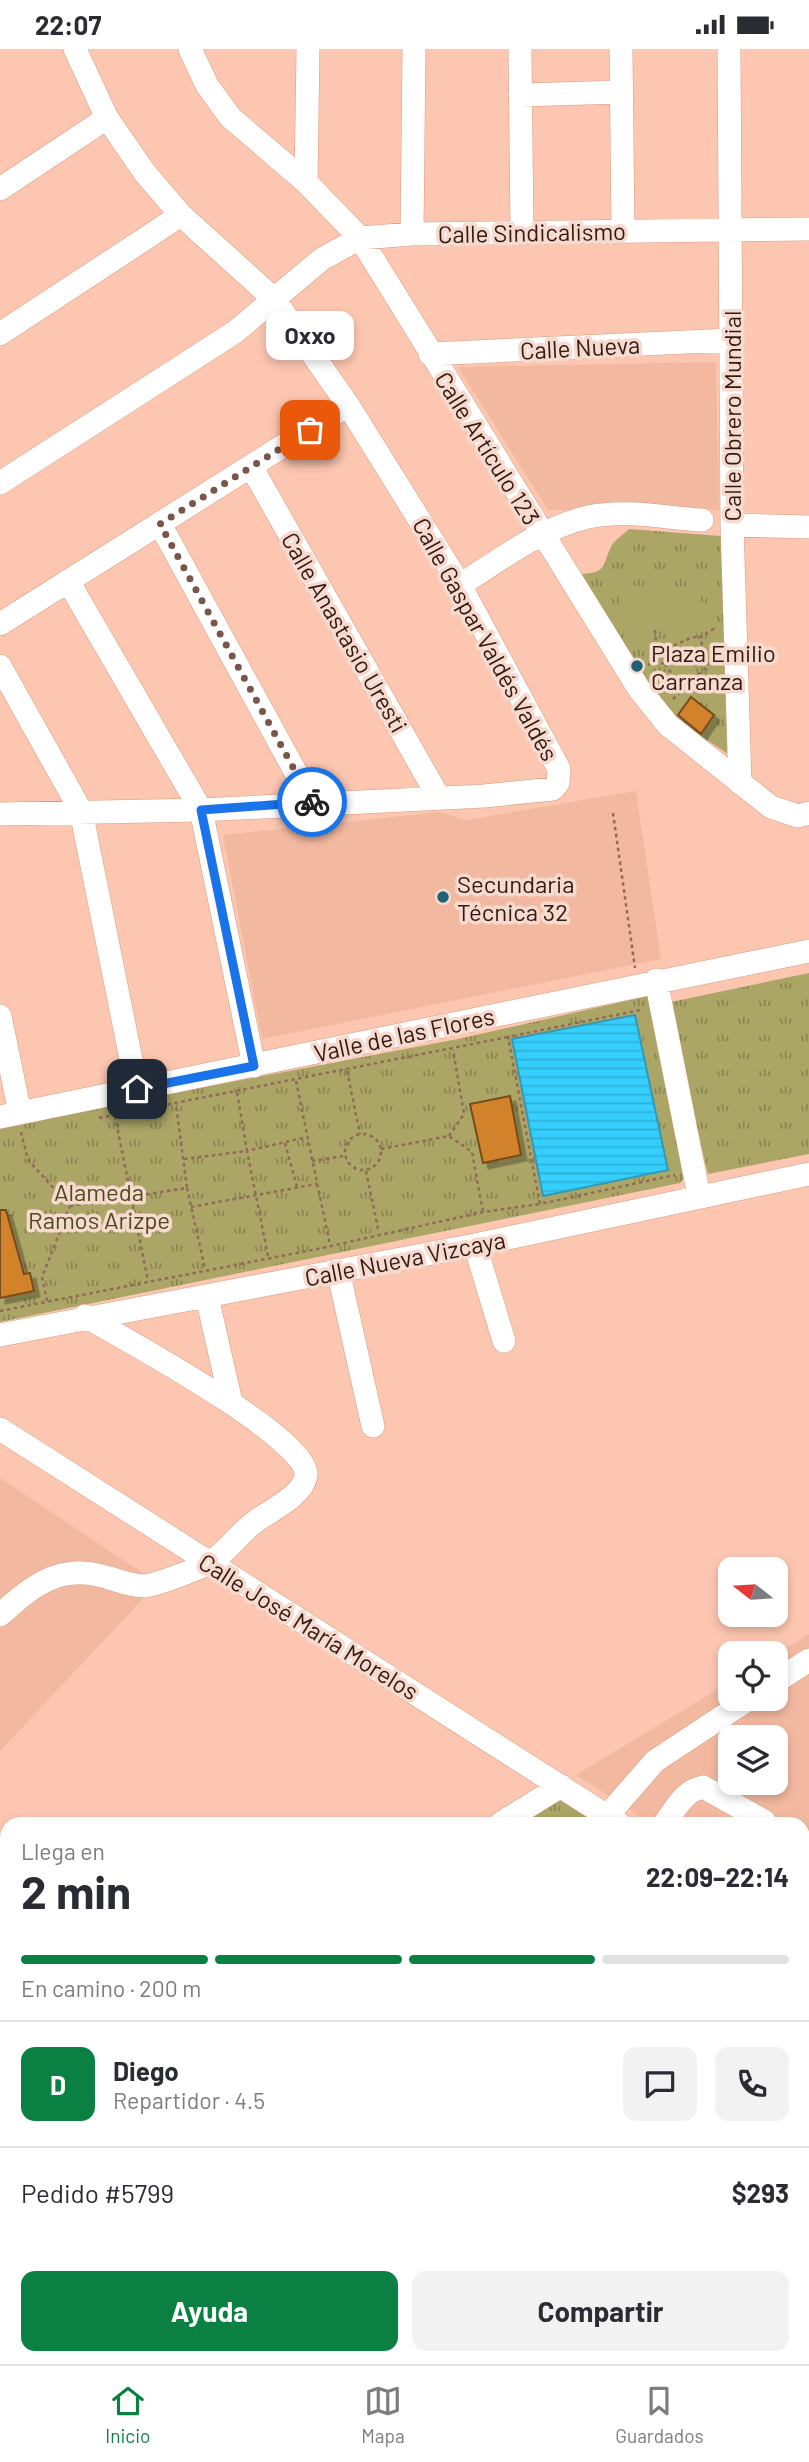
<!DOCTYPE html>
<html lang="es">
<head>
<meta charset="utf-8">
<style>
	:root { --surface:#fff; --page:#f2f2f3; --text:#2b2b33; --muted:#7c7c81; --line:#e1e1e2; --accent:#0b8043 }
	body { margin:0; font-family:Barlow,sans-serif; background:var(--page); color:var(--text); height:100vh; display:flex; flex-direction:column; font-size:26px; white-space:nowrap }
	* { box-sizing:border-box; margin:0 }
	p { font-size:23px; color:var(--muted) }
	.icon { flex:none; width:38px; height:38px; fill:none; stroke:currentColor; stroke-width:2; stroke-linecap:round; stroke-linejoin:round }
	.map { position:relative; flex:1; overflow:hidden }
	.side { position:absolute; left:0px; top:1768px; width:810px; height:548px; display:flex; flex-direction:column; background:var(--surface); border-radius:21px 21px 0 0; box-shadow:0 4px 10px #0003 }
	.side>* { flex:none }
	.needle { width:46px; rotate:287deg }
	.buttons { position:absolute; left:718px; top:1508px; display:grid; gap:14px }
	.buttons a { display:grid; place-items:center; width:70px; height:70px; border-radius:14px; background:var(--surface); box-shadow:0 4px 10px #0003; font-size:35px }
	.pin { position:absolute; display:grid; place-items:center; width:60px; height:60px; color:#fff; margin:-30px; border-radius:14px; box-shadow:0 4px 10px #0006 }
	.courier { position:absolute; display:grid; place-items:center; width:70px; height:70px; margin:-35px; border:5px solid #1a73e8; border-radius:50%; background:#fff; color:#222; box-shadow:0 2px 9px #0007 }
	.bubble { position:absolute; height:49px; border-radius:14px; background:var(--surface); box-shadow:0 4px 10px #0003; font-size:23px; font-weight:700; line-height:49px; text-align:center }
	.head em { font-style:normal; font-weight:700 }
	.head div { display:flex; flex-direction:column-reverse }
	.head { display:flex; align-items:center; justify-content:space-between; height:119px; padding:0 21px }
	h1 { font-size:46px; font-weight:700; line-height:52px }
	.bar { display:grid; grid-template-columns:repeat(4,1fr); gap:10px 7px; align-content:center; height:84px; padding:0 21px }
	.bar i { height:9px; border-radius:5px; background:var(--line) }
	.bar .current { background:var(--accent) }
	.bar p { grid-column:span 4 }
	.line { display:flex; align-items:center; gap:18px; padding:0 21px; border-top:2px solid var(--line) }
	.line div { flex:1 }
	.round { display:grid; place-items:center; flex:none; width:74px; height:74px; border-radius:14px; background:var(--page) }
	.cta { display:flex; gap:14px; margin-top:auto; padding:14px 21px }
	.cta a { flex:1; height:80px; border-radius:14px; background:var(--accent); color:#fff; font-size:28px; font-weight:700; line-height:80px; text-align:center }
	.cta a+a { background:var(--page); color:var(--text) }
	.status { display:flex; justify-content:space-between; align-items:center; height:49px; padding:0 35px; background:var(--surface); direction:ltr }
	.status svg { height:19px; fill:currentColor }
	.tab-bar { display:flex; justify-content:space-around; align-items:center; height:98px; border-top:2px solid var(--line); background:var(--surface); font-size:19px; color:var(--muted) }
	.tab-bar a { display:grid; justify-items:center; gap:4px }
	.tab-bar .current { color:var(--accent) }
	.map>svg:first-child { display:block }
</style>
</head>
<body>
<div class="status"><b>22:07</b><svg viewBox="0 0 49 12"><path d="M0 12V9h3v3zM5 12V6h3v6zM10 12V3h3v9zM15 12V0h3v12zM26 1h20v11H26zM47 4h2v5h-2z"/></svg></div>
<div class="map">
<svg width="809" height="2315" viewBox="0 0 809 2315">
	<defs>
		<pattern id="grass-tufts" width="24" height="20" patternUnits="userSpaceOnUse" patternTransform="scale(1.75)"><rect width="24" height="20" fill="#aba566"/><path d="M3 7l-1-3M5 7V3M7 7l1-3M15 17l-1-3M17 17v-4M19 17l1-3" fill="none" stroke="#8c8652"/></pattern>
		<pattern id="water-rules" width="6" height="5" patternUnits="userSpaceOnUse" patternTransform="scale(1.75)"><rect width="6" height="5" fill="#35cffd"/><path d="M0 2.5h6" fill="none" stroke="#2fb1d8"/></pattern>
		<filter id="shadow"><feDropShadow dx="5.5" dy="5.5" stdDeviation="0" flood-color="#0004"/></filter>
	</defs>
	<rect width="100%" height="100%" fill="#fcc6b0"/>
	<path fill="#f3b9a0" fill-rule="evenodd" d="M716,313L719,461H548L458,318Z
		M636,742L661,910L262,990L223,786L439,763L466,771Z
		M0,1429L158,1534L0,1702Z
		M809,1585V1878L803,1874V1774H650L576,1726L730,1633V1650H775V1606ZM730,1689H775V1734H730Z"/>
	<path fill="url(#grass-tufts)" d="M629,480L721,487L728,705L650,653L577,525C609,525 601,516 612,496C616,490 624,485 629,480Z
		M809,924V1105L708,1125L666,954Z
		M648,947L688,1125L680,1134L0,1273V1077L458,990Z
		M562,1745L606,1774H514Z
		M803,1909L809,1912V2315H94L84,2308H803Z
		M7,2090V2238L0,2231V2094Z"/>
	<path fill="#aba566" d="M624,537L699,538L700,552L705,554L704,567L699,569L700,581L623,578V566L618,564Z
		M803,2122L809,2125V2237L803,2234Z
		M150,2308H287L279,2315H158Z
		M369,2308H582L592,2315H368Z"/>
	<path fill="url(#water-rules)" stroke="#3499b6" stroke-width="2" d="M635,966L668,1121L543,1147L512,990Z"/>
	<path fill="#d1822a" stroke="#774b1c" stroke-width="2" filter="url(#shadow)" d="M691,648L714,666L701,685L678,666Z
		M510,1047L521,1106L483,1114L470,1055Z
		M0,1161H6L24,1225L30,1224L34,1242L0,1249Z"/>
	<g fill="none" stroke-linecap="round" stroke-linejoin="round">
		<g stroke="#d99a7f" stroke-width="24">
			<path id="minor" d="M190,0L207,36L230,68L306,133L360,189L639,640L668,676L771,758L798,767L809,764
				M520,0L522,183
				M621,0L623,182
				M729,0L732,476L740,734
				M520,46L621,43
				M306,133L308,0
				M0,140L107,69
				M412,185L414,0
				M0,285L181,166
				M430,305L730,291
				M252,419L438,747
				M0,434L235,283L322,210L360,189L412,185L809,180
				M160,475L313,755
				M732,476L809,478
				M68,532L201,761L254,1017
				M460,536C500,511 541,479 588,468C624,460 666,469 702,471
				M0,575L348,356
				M0,617L81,762L137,1040
				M0,765L201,761L484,747L553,740L558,734L559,720L460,536L348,356L274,250L181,166L145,124L107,69L75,0
				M656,931L699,1147
				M0,967L20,1064
				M0,1068L809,902
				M475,1196L504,1292
				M338,1221L373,1377
				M207,1248L231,1353
				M0,1286L475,1196L809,1125
				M0,1380L618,1774
				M0,1566C29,1540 56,1516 98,1526C113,1529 128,1537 144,1537C156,1536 198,1520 209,1514C224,1506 238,1486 252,1475C267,1463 304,1447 306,1426C309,1389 119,1287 85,1267
				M775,1633L809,1611
				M607,1767L655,1712L749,1650
				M501,1774L561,1737
				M665,1774C675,1760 685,1741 703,1738L764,1772
				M803,1895L809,1898
				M0,2088L7,2084
				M0,2238L7,2245
				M78,2308L88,2315"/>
		</g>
		<path stroke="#916b5a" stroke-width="2.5" stroke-dasharray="3.5 3.5" stroke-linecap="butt" d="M655,581L656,594L661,599
			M656,610L659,614L668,615L674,605L671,601
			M665,615L683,641
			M648,616L656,610L661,599C677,599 686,587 700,588
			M673,650L708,617L700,588L717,578
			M613,764L635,919
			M640,961L508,988L540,1155L675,1126
			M347,1022L360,1085
			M296,1032L330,1196
			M115,1067L148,1232
			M99,1069L508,988
			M21,1083L28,1111L70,1157
			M345 1103a18 18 0 1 1 36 0a18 18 0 1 1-36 0Z
			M449,1087L464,1065L453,1001
			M285,1094L297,1138
			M381,1100L449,1087L472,1103L483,1163
			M184,1110L247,1102L237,1043
			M312,1112L344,1107
			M366,1122L378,1180
			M187,1139L205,1220
			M70,1157L187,1139L176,1056
			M191,1158L317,1135
			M268,1207L247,1102L307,1088
			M47,1252L42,1228L70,1157
			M0,1262L317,1200L483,1163L540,1155"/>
		<use href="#minor" stroke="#fff" stroke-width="23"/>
		<g stroke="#482d21" stroke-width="8">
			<path id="rail" d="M0,2286L7,2291
				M10,2308L18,2315
				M27,2308L36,2315"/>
		</g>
		<use href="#rail" stroke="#f6dacf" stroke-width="5" stroke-dasharray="16" stroke-linecap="butt"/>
	</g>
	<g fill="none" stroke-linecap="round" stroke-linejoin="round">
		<path stroke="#795647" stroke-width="7" stroke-dasharray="0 12.6" d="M310,381L160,475L312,753"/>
		<path stroke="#1a73e8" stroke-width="9" d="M137,1040L254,1017L201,761L312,753"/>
	</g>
	<g fill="#216176" stroke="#f6dacf" stroke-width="2.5">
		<circle cx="637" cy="617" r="7"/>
		<circle cx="443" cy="848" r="7"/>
	</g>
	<g text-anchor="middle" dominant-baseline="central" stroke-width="7" stroke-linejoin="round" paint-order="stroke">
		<g font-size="24" fill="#321a0f" stroke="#f6dacf">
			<text transform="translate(532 183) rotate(-1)">Calle Sindicalismo</text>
			<text transform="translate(580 298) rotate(-3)">Calle Nueva</text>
			<text transform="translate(731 367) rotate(-90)">Calle Obrero Mundial</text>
			<text transform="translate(488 399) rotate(58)">Calle Artículo 123</text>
			<text transform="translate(345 583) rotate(60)">Calle Anastasio Uresti</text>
			<text transform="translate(486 590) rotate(61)">Calle Gaspar Valdés Valdés</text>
			<text transform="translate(404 985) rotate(-12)">Valle de las Flores</text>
			<text transform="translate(405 1209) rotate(-11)">Calle Nueva Vizcaya</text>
			<text transform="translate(309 1577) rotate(32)">Calle José María Morelos</text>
		</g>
		<g font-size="24" fill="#321a0f" stroke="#f6dacf" text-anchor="start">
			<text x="651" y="603">Plaza Emilio<tspan x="651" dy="28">Carranza</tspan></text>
			<text x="457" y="834">Secundaria<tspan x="457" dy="28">Técnica 32</tspan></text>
		</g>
		<g font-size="24" fill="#4f4a1b" stroke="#f6dacf">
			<text x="99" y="1142">Alameda<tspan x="99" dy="28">Ramos Arizpe</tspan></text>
		</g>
	</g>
</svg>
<div class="buttons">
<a><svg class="needle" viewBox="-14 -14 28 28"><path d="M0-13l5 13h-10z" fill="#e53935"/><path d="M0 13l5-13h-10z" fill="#7c7c81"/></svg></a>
<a><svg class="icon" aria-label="locate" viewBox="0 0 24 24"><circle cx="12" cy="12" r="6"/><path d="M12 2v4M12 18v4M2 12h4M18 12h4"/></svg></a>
<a><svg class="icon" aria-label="layers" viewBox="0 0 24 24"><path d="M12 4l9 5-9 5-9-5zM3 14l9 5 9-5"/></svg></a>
</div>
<div class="pin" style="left:310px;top:381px;background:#ea580c"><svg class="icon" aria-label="bag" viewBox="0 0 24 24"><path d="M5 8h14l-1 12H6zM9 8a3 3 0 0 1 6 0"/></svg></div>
<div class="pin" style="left:137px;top:1040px;background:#1f2937"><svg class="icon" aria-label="home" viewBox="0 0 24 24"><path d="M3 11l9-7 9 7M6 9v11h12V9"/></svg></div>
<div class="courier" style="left:312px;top:753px"><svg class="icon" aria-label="bike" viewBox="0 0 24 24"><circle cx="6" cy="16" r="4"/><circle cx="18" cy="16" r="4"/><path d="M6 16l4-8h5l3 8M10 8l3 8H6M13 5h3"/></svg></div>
<div class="bubble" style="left:266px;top:262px;width:88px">Oxxo</div>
<section class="side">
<div class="head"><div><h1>2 min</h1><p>Llega en</p></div><em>22:09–22:14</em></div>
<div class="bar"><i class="current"></i><i class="current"></i><i class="current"></i><i></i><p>En camino · 200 m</p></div>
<div class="line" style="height:126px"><b class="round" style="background:var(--accent);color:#fff">D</b><div><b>Diego</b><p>Repartidor · 4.5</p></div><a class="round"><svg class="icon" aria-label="chat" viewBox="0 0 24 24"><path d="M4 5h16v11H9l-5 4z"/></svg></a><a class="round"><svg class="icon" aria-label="phone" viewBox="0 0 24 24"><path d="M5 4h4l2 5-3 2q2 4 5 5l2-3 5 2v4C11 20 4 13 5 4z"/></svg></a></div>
<div class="line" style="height:91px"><div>Pedido #5799</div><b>$293</b></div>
<div class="cta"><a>Ayuda</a><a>Compartir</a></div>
</section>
</div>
<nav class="tab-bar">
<a class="current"><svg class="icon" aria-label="home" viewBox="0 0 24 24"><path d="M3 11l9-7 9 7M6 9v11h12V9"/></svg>Inicio</a>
<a><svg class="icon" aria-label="map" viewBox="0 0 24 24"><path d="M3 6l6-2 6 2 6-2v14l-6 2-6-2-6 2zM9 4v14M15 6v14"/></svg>Mapa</a>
<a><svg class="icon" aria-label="saved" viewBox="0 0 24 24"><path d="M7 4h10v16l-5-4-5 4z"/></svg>Guardados</a>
</nav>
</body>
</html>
